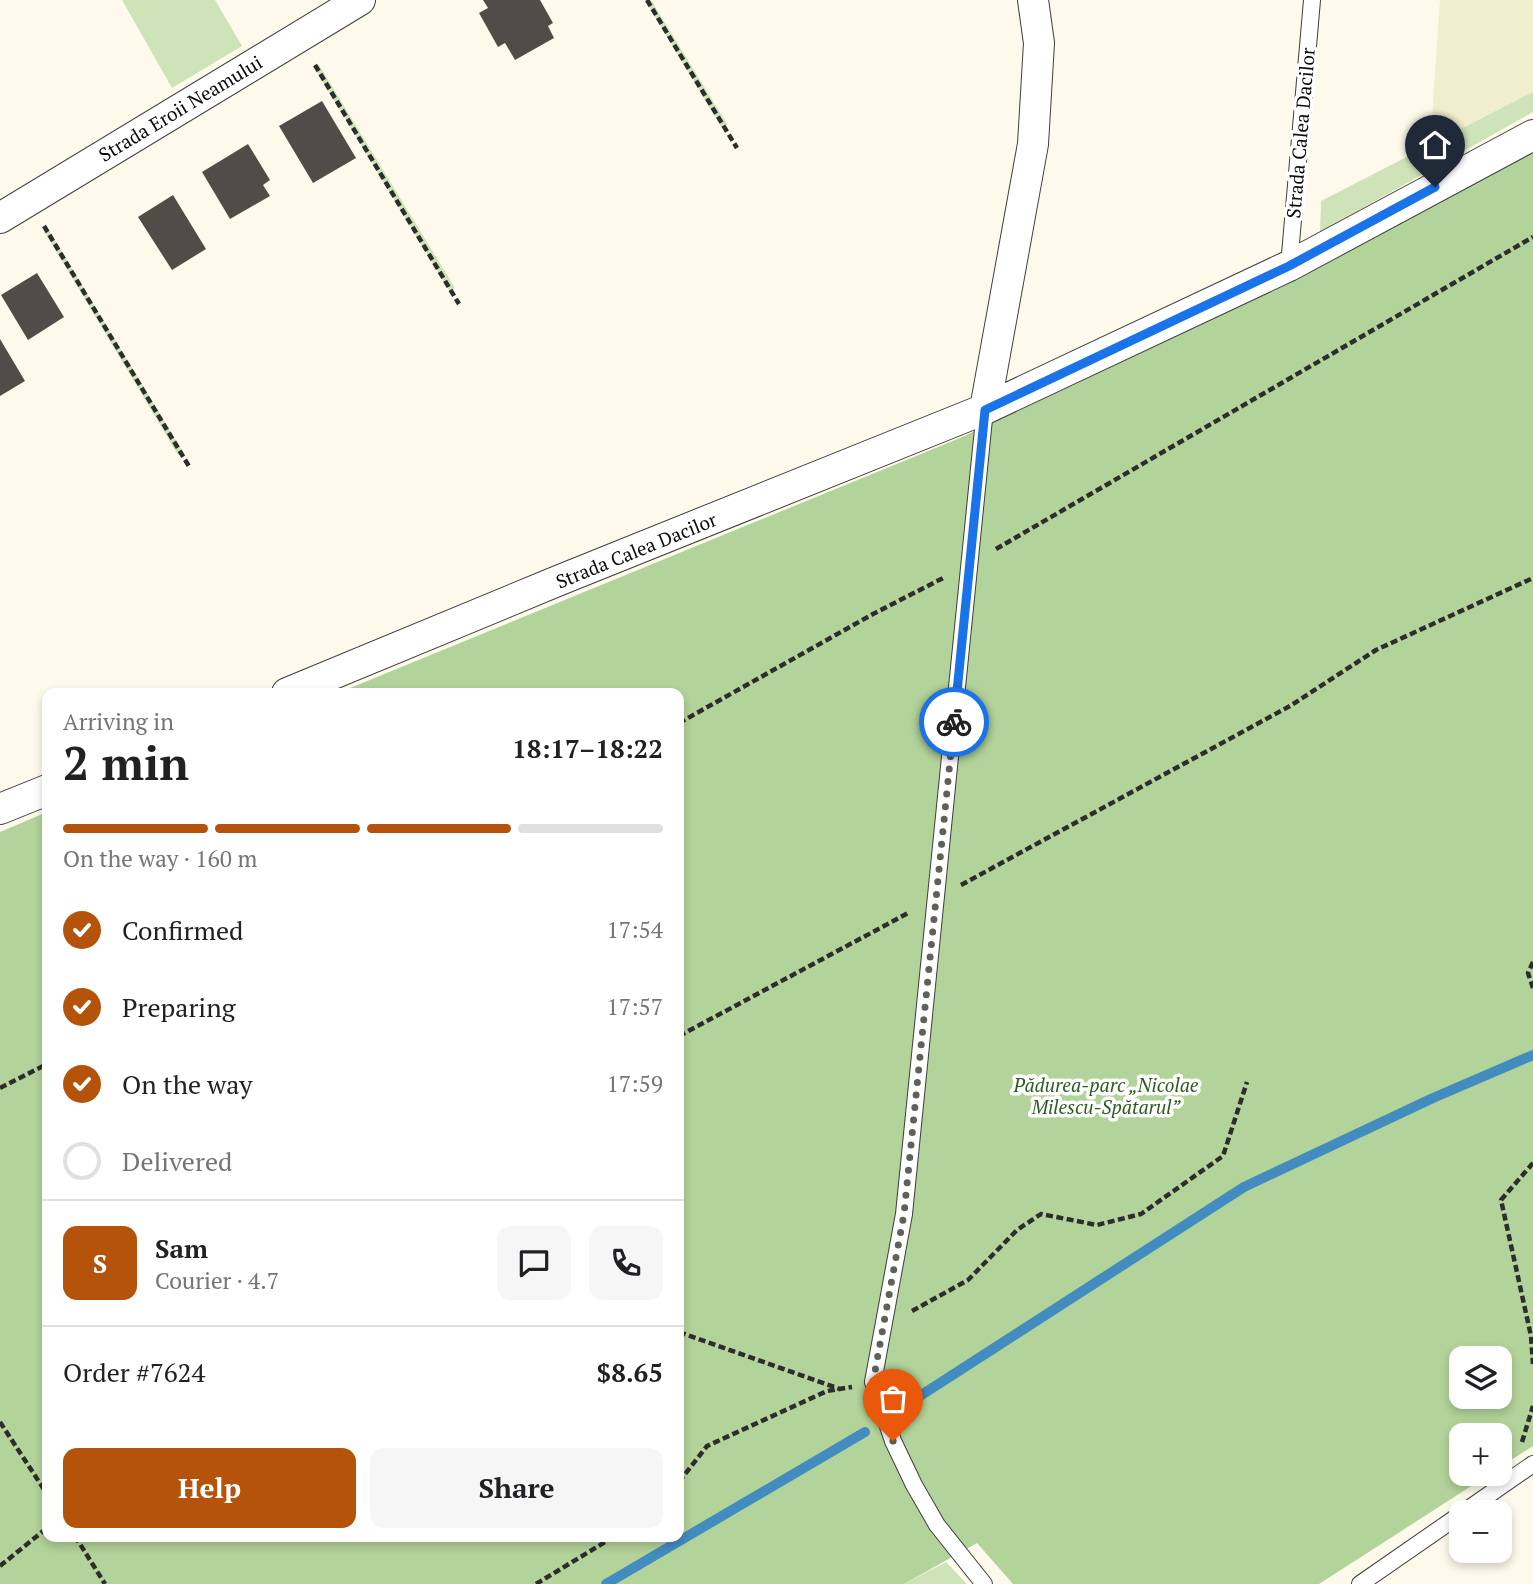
<!DOCTYPE html>
<html lang="en">
<head>
<meta charset="utf-8">
<style>
	:root { --surface:#fff; --page:#f6f6f6; --text:#202124; --muted:#757577; --line:#e0e0e0; --accent:#b45309 }
	body { margin:0; font-family:"PT Serif",serif; background:var(--page); color:var(--text); height:100vh; display:flex; flex-direction:column; font-size:26px; white-space:nowrap }
	* { box-sizing:border-box; margin:0 }
	p { font-size:23px; color:var(--muted) }
	.icon { flex:none; width:38px; height:38px; fill:none; stroke:currentColor; stroke-width:2; stroke-linecap:round; stroke-linejoin:round }
	.map { position:relative; flex:1; overflow:hidden }
	.panel { position:absolute; left:42px; top:688px; width:642px; height:854px; display:flex; flex-direction:column; background:var(--surface); border-radius:14px; box-shadow:0 4px 10px #0003 }
	.panel>* { flex:none }
	.controls { position:absolute; left:1449px; top:1346px; display:grid; gap:14px }
	.controls a { display:grid; place-items:center; width:63px; height:63px; border-radius:14px; background:var(--surface); box-shadow:0 4px 10px #0003; font-size:35px }
	.pin { position:absolute; display:grid; place-items:center; width:60px; height:60px; color:#fff; margin:-72px -30px; border-radius:50% 50% 50% 0; rotate:-45deg; box-shadow:0 0 7px #0007 }
	.pin .icon { rotate:45deg }
	.courier { position:absolute; display:grid; place-items:center; width:70px; height:70px; margin:-35px; border:5px solid #1a73e8; border-radius:50%; background:#fff; color:#222; box-shadow:0 2px 9px #0007 }
	.headline em { font-style:normal; font-weight:700 }
	.headline div { display:flex; flex-direction:column-reverse }
	.headline { display:flex; align-items:center; justify-content:space-between; height:119px; padding:0 21px }
	h1 { font-size:46px; font-weight:700; line-height:52px }
	.bar { display:grid; grid-template-columns:repeat(4,1fr); gap:10px 7px; align-content:center; height:84px; padding:0 21px }
	.bar i { height:9px; border-radius:5px; background:var(--line) }
	.bar .active { background:var(--accent) }
	.bar p { grid-column:span 4 }
	.line { display:flex; align-items:center; gap:18px; padding:0 21px; border-top:2px solid var(--line) }
	.line div { flex:1 }
	.round { display:grid; place-items:center; flex:none; width:74px; height:74px; border-radius:14px; background:var(--page) }
	ol { padding:0 21px; list-style:none }
	li { display:flex; align-items:center; gap:21px; height:77px }
	li p { margin-inline-start:auto }
	li .icon { padding:7px; border-radius:50%; background:var(--accent); color:#fff; stroke-width:4 }
	li:last-child { color:var(--muted) }
	li i { width:38px; height:38px; border:4px solid var(--line); border-radius:50% }
	.cta { display:flex; gap:14px; margin-top:auto; padding:14px 21px }
	.cta a { flex:1; height:80px; border-radius:14px; background:var(--accent); color:#fff; font-size:28px; font-weight:700; line-height:80px; text-align:center }
	.cta a+a { background:var(--page); color:var(--text) }
	.map>svg:first-child { display:block }
</style>
</head>
<body>
<div class="map">
<svg width="1533" height="1584" viewBox="0 0 1533 1584">
	<rect width="100%" height="100%" fill="#fdfaeb"/>
	<path fill="#f0eecd" d="M1440,0H1533V92L1430,146Z"/>
	<path fill="#cee4b8" d="M122,0H215L242,46L172,88Z
		M645,0H651L727,124L722,128Z
		M319,65L455,288L450,292L314,67Z
		M1533,92V112L1320,232L1321,201Z
		M48,229L183,452L178,455L44,231Z
		M946,1562L967,1584H904Z"/>
	<path fill="#b2d399" fill-rule="evenodd" d="M1533,152V1446L1500,1467V1435H1461V1474H1490L1319,1584H1013L977,1543L904,1584H0V832L47,812V1536H679V693H338L960,438L1290,283ZM1461,1358H1500V1396H1461Z"/>
	<g fill="none" stroke-linecap="round" stroke-linejoin="round">
		<path stroke="#428cc0" stroke-width="10" d="M895,1412L1244,1187L1433,1098L1533,1055
			M606,1584L865,1432"/>
	</g>
	<path fill="#524c48" d="M483,0H540L553,23L548,26L554,38L515,60L505,43L498,47L479,13L488,8Z
		M322,101L356,158L313,183L279,126Z
		M248,144L270,180L263,185L270,196L230,219L202,172Z
		M173,195L206,249L172,270L138,217Z
		M37,273L64,317L28,340L1,295Z
		M0,339L25,381L0,396Z"/>
	<g fill="none" stroke-linecap="round" stroke-linejoin="round">
		<g stroke="#3e3e3e" stroke-width="18">
			<path id="lane" d="M1289,266L1312,0
				M1464,1512L1533,1464
				M984,1584L937,1525L914,1485L893,1441L873,1382L904,1214L985,409
				M1360,1584L1461,1514"/>
		</g>
		<g stroke="#3e3e3e" stroke-width="32">
			<path id="street" d="M0,218L360,0
				M985,409L1033,144L1039,43L1033,0
				M287,693L560,580L985,409L1289,266L1533,135
				M0,809L47,790"/>
		</g>
		<path stroke="#2d2d2d" stroke-width="4.5" stroke-dasharray="7 3.5" stroke-linecap="butt" d="M647,0L737,148
			M315,65L459,304
			M44,226L190,468
			M996,549L1533,237
			M679,723L873,614L945,577
			M961,885L1290,706L1376,650L1533,578
			M1533,962L1528,973L1533,988
			M679,1036L910,912
			M0,1088L47,1064
			M1533,1163L1501,1200L1531,1336L1533,1364
			M912,1311L968,1280L1017,1230L1041,1214L1097,1225L1141,1214L1223,1156L1247,1082
			M679,1332L840,1389
			M0,1422L47,1494
			M1522,1442L1533,1406
			M679,1482L707,1446L827,1391L852,1387
			M75,1536L105,1584
			M0,1566L47,1528
			M536,1584L615,1536"/>
		<use href="#lane" stroke="#fff" stroke-width="16"/>
		<use href="#street" stroke="#fff" stroke-width="30"/>
	</g>
	<g fill="none" stroke-linecap="round" stroke-linejoin="round">
		<path stroke="#605f59" stroke-width="7" stroke-dasharray="0 12.6" d="M893,1441L873,1382L904,1214L954,722"/>
		<path stroke="#1a73e8" stroke-width="9" d="M954,722L985,410L1289,266L1435,187"/>
	</g>
	<g text-anchor="middle" dominant-baseline="central" stroke-width="7" stroke-linejoin="round" paint-order="stroke">
		<g font-size="19" fill="#0b0b0b" stroke="#fff">
			<text transform="translate(180 108) rotate(-31)">Strada Eroii Neamului</text>
			<text transform="translate(1300 133) rotate(-85)">Strada Calea Dacilor</text>
			<text transform="translate(636 550) rotate(-22)">Strada Calea Dacilor</text>
		</g>
		<g font-size="19" font-style="italic" fill="#2d5c22" stroke="#fff">
			<text x="1106" y="1084">Pădurea-parc „Nicolae<tspan x="1106" dy="22">Milescu-Spătarul”</tspan></text>
		</g>
	</g>
</svg>
<div class="controls">
<a><svg class="icon" aria-label="layers" viewBox="0 0 24 24"><path d="M12 4l9 5-9 5-9-5zM3 14l9 5 9-5"/></svg></a>
<a>+</a>
<a>−</a>
</div>
<div class="pin" style="left:893px;top:1441px;background:#ea580c"><svg class="icon" aria-label="bag" viewBox="0 0 24 24"><path d="M5 8h14l-1 12H6zM9 8a3 3 0 0 1 6 0"/></svg></div>
<div class="pin" style="left:1435px;top:187px;background:#1f2937"><svg class="icon" aria-label="home" viewBox="0 0 24 24"><path d="M3 11l9-7 9 7M6 9v11h12V9"/></svg></div>
<div class="courier" style="left:954px;top:722px"><svg class="icon" aria-label="bike" viewBox="0 0 24 24"><circle cx="6" cy="16" r="4"/><circle cx="18" cy="16" r="4"/><path d="M6 16l4-8h5l3 8M10 8l3 8H6M13 5h3"/></svg></div>
<section class="panel">
<div class="headline"><div><h1>2 min</h1><p>Arriving in</p></div><em>18:17–18:22</em></div>
<div class="bar"><i class="active"></i><i class="active"></i><i class="active"></i><i></i><p>On the way · 160 m</p></div>
<ol>
<li><svg class="icon" aria-label="check" viewBox="0 0 24 24"><path d="M5 12l5 5 9-10"/></svg>Confirmed<p>17:54</p></li>
<li><svg class="icon" aria-label="check" viewBox="0 0 24 24"><path d="M5 12l5 5 9-10"/></svg>Preparing<p>17:57</p></li>
<li><svg class="icon" aria-label="check" viewBox="0 0 24 24"><path d="M5 12l5 5 9-10"/></svg>On the way<p>17:59</p></li>
<li><i></i>Delivered</li>
</ol>
<div class="line" style="height:126px"><b class="round" style="background:var(--accent);color:#fff">S</b><div><b>Sam</b><p>Courier · 4.7</p></div><a class="round"><svg class="icon" aria-label="chat" viewBox="0 0 24 24"><path d="M4 5h16v11H9l-5 4z"/></svg></a><a class="round"><svg class="icon" aria-label="phone" viewBox="0 0 24 24"><path d="M5 4h4l2 5-3 2q2 4 5 5l2-3 5 2v4C11 20 4 13 5 4z"/></svg></a></div>
<div class="line" style="height:91px"><div>Order #7624</div><b>$8.65</b></div>
<div class="cta"><a>Help</a><a>Share</a></div>
</section>
</div>
</body>
</html>
